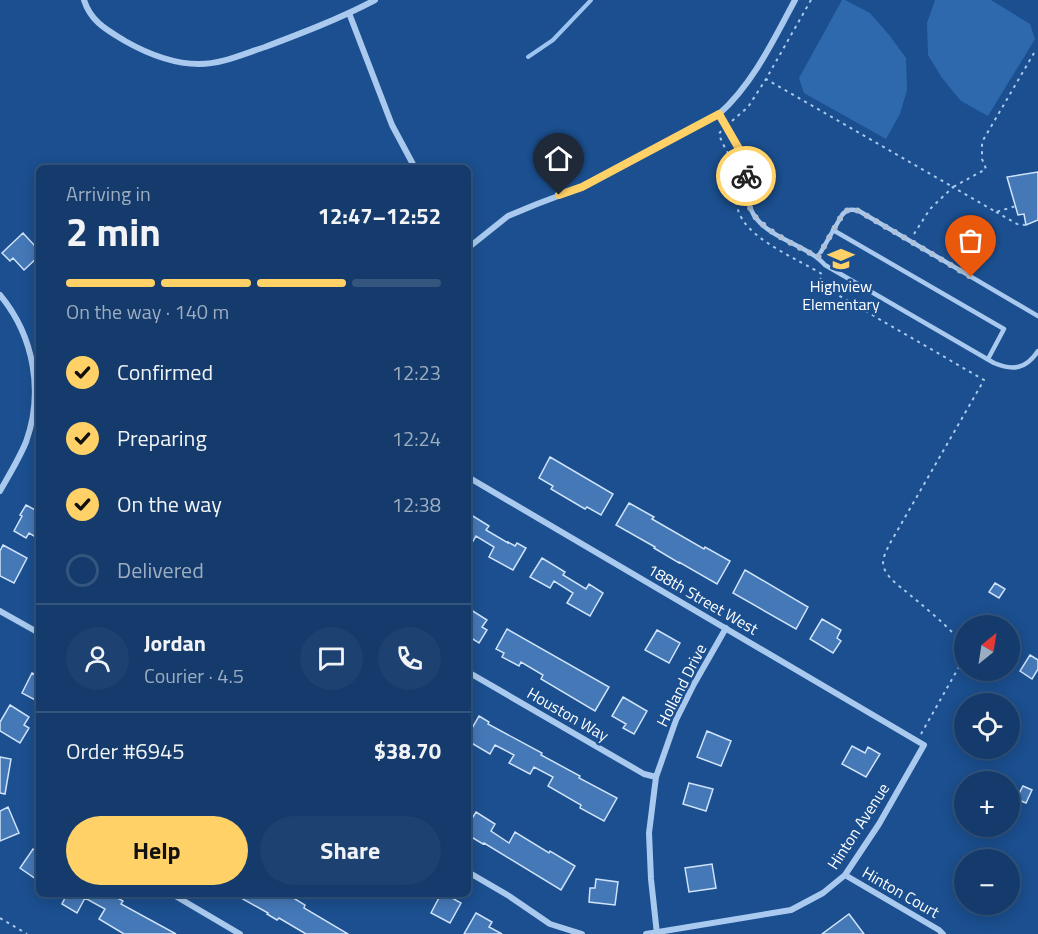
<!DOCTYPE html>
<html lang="en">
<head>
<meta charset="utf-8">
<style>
	:root { --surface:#143b6b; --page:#1d4271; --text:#f1f3f6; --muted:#9dadc1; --line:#33557e; --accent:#ffd166 }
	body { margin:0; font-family:"Titillium Web",sans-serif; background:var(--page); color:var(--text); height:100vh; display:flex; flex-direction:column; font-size:22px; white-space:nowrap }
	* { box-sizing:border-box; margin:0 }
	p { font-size:20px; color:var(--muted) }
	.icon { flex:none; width:33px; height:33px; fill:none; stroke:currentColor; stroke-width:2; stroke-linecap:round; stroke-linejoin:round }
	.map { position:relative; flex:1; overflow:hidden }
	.side { position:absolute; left:36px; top:165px; width:435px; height:732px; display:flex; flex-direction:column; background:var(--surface); border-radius:9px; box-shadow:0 3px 15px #0003,0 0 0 2px var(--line) }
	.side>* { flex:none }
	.needle { width:39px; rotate:30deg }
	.controls { position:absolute; left:954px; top:615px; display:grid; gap:12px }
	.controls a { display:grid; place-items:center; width:66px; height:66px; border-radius:50%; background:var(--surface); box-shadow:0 3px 15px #0003,0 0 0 2px var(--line); font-size:30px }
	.pin { position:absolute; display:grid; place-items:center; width:51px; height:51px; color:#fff; margin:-62px -26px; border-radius:50% 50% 50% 0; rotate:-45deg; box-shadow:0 0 6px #0007 }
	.pin .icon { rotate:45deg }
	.courier { position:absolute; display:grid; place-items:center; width:60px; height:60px; margin:-30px; border:4px solid #ffd166; border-radius:50%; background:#fff; color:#222; box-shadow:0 2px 8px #0007 }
	.overview em { font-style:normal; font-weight:700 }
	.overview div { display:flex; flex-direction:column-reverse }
	.overview { display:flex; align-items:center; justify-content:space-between; height:102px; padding:0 30px }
	h1 { font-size:39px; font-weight:700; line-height:45px }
	.bar { display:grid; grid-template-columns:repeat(4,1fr); gap:9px 6px; align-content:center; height:72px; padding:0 30px }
	.bar i { height:8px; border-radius:4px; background:var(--line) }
	.bar .on { background:var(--accent) }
	.bar p { grid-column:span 4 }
	.line { display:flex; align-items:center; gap:15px; padding:0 30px; border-top:2px solid var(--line) }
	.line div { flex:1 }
	.round { display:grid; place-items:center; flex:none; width:63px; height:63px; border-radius:32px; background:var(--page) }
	ol { padding:0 30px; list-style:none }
	li { display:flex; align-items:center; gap:18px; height:66px }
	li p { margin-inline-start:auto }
	li .icon { padding:6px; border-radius:50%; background:var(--accent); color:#111; stroke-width:4 }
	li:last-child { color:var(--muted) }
	li i { width:33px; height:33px; border:3px solid var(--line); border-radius:50% }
	.button { display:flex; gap:12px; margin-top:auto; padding:12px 30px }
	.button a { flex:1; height:69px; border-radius:36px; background:var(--accent); color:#111; font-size:24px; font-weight:700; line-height:69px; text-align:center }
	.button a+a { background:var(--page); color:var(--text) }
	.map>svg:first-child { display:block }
</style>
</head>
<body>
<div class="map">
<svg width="1038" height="934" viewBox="0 0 1038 934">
	<rect width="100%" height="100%" fill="#1b4f8f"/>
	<path fill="#2e69ad" d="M842,0H845L870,13L890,36L906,58L907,90L900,114L886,139L804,93L799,78Z
		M935,0H991L1030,24L1035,39L988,116L961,101L942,78L928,55L927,23Z"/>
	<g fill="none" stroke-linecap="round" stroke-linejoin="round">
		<path stroke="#9cc4f0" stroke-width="4" d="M528,57L553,40L591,0"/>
	</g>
	<path fill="#4478b7" stroke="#cfe3fa" stroke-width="1.5" d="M1038,172V220L1026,225L1024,214L1018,215L1007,177Z
		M23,233L34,245L39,240V256L24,270L13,258L10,261L2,253Z
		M550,457L613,494L601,515L587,507L585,509L551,489L553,486L539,478Z
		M629,503L654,517L652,519L704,549L705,547L730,561L717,584L679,562V563L654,548L655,547L616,525Z
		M26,505L39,512V539L29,533L26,538L14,531L22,516L20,515Z
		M468,513L489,526L486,530L508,543V542L515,546L517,543L526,548L513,570L489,557L494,547L476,536L468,550Z
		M3,545L27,558L14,583L0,576V551Z
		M542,558L565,572L563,575L586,589L589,584L603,593L590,616L567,603L573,593L554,581L550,588L530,577Z
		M745,570L808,607L796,629L733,593Z
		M995,583L1005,589L999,598L989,592Z
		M468,608L487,620L482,627L487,630L479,643L468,636Z
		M822,619L841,630L837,638L841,641L833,653L810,639Z
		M507,629L609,687L595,711L541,679L543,675L521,662L519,666L502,657L504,653L496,649Z
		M657,630L680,643L669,663L645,650Z
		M1030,655L1038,660V669L1032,679L1020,671Z
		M32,673L39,677V702L22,693Z
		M623,697L647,711L634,734L623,728L626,724L612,716Z
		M10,705L29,717L24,725L29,728L20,743L0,731V722Z
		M479,716L489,722L488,724L542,753L541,755L580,776L579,778L617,798L604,821L580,808L581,805L548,786L553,777L534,767L530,774L509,763L514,755L495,745L490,754L468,741V735Z
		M707,731L731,741L721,766L697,757Z
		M852,746L865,753L868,747L880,754L866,777L842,764Z
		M0,757L11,759L5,794L0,793Z
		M689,783L713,789L706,811L683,804Z
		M1023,786L1032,790L1026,803L1016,799Z
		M8,807L19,833L0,841V811Z
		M476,812L495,824L491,831L509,843L515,832L549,853L550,851L575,866L561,890L484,843L483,844L468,835V825Z
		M33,849L39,853V881L20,868Z
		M712,864L716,888L689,892L685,868Z
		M596,879L618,882L615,905L589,902L590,888H595Z
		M67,894H110L123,901L121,904L176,934H124L99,919L105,909L85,898L77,913L62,904Z
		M234,894H287L305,905L304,908L348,934H306L279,918L277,920L267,914L268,913Z
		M441,894H445L461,903L450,923L431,913Z
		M476,913L492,922L489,927L502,934H464Z
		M849,914L864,934H822Z"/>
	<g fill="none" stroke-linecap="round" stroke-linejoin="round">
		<path stroke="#a9c9ee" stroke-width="2" stroke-dasharray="3 4.5" stroke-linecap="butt" d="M811,0L766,79L953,187L986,169L982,159V142L1034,53
			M732,121L748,107L766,79
			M721,131L719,134C722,144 729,154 733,164C738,180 732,198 740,215C751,240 799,260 822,274L819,284L984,380L889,545C886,552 881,560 884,568C887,576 896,584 903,589C918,602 957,632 964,648
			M996,212L1017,224L1026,225
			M914,234L930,209L953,187L996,212L1016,206
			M921,734L964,658
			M0,918L27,934"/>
		<path stroke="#a9c9ee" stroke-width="4.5" d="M719,114C728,128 739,143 744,159C749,178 743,202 756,218C773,240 807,245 825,265L994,363C1013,371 1026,369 1038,351
			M833,230L1004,329L988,359
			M818,257L842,215C847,209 851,209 859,211L1038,316"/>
		<path stroke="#a9c9ee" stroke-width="6" d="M84,0C91,22 107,30 125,41C148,54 172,64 199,64C222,64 243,54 265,47C302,33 339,19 375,0
			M349,13L392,125L415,168
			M468,248L508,216L537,204L582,187L719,114C753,84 774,39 795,0
			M0,295C34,336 44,392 26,442C19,459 9,475 0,491
			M468,477L924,745L879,824L845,875L823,893L791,910L646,934
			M0,611L39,633
			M468,672L644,774L656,777
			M468,872L509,896L550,924L582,934
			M845,875L939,930L943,934
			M172,894L240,934
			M657,934L651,879L649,833L656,777L676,720L694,684L726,628"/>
	</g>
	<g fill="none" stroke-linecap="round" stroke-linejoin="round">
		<path stroke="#afc1d8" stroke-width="6" stroke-dasharray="0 10.8" d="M746,176C747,187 746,200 751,210C759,229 799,247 818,257L842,215L846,211L852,209L859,211L971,277"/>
		<path stroke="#ffd166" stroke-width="8" d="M559,195L582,187L719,114L742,154L746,176"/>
	</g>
	<defs>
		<g id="school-bare" transform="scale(2.07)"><path d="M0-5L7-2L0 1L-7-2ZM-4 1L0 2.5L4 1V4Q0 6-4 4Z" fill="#ffd166" stroke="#1b4f8f" stroke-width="2.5" paint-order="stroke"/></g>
	</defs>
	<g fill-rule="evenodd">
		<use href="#school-bare" x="841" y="259"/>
	</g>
	<g text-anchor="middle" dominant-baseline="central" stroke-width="5" stroke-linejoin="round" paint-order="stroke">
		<g font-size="16" fill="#fff" stroke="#1b4f8f">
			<text x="841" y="286">Highview<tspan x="841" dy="18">Elementary</tspan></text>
		</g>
		<g font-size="16" fill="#fff" stroke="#1b4f8f">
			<text transform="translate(703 599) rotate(30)">188th Street West</text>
			<text transform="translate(681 685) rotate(-63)">Holland Drive</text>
			<text transform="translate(568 714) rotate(30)">Houston Way</text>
			<text transform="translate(858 826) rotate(-57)">Hinton Avenue</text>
			<text transform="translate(901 892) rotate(30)">Hinton Court</text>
		</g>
	</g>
</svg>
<div class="controls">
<a><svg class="needle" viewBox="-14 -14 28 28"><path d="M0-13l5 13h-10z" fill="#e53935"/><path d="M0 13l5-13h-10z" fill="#9dadc1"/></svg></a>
<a><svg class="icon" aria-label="locate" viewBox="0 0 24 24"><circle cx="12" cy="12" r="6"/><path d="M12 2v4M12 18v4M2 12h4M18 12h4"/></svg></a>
<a>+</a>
<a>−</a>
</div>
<div class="pin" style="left:971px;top:277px;background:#ea580c"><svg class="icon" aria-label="bag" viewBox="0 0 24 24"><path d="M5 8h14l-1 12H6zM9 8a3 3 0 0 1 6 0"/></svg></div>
<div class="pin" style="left:559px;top:195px;background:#1f2937"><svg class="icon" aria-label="home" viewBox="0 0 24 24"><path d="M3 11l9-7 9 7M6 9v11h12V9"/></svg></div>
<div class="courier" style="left:746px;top:176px"><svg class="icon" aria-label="bike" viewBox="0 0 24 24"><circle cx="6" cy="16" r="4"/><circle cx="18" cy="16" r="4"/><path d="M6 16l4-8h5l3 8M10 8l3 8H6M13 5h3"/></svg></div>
<section class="side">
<div class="overview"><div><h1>2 min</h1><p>Arriving in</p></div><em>12:47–12:52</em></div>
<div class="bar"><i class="on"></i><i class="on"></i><i class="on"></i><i></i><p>On the way · 140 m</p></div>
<ol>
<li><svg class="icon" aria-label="check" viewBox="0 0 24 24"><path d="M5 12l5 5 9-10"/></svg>Confirmed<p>12:23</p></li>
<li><svg class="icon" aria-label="check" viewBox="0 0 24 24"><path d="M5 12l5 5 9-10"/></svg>Preparing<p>12:24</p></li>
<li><svg class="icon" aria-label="check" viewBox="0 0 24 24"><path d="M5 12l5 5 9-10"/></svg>On the way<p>12:38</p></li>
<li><i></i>Delivered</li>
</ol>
<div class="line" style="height:108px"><a class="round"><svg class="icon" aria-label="person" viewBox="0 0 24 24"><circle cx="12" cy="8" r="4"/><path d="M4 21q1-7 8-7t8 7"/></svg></a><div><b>Jordan</b><p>Courier · 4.5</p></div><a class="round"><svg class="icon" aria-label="chat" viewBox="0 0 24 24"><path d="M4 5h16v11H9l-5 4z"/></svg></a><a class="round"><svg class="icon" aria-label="phone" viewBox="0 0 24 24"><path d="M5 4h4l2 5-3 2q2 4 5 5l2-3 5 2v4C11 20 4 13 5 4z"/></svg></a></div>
<div class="line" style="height:78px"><div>Order #6945</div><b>$38.70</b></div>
<div class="button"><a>Help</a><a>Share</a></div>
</section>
</div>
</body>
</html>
